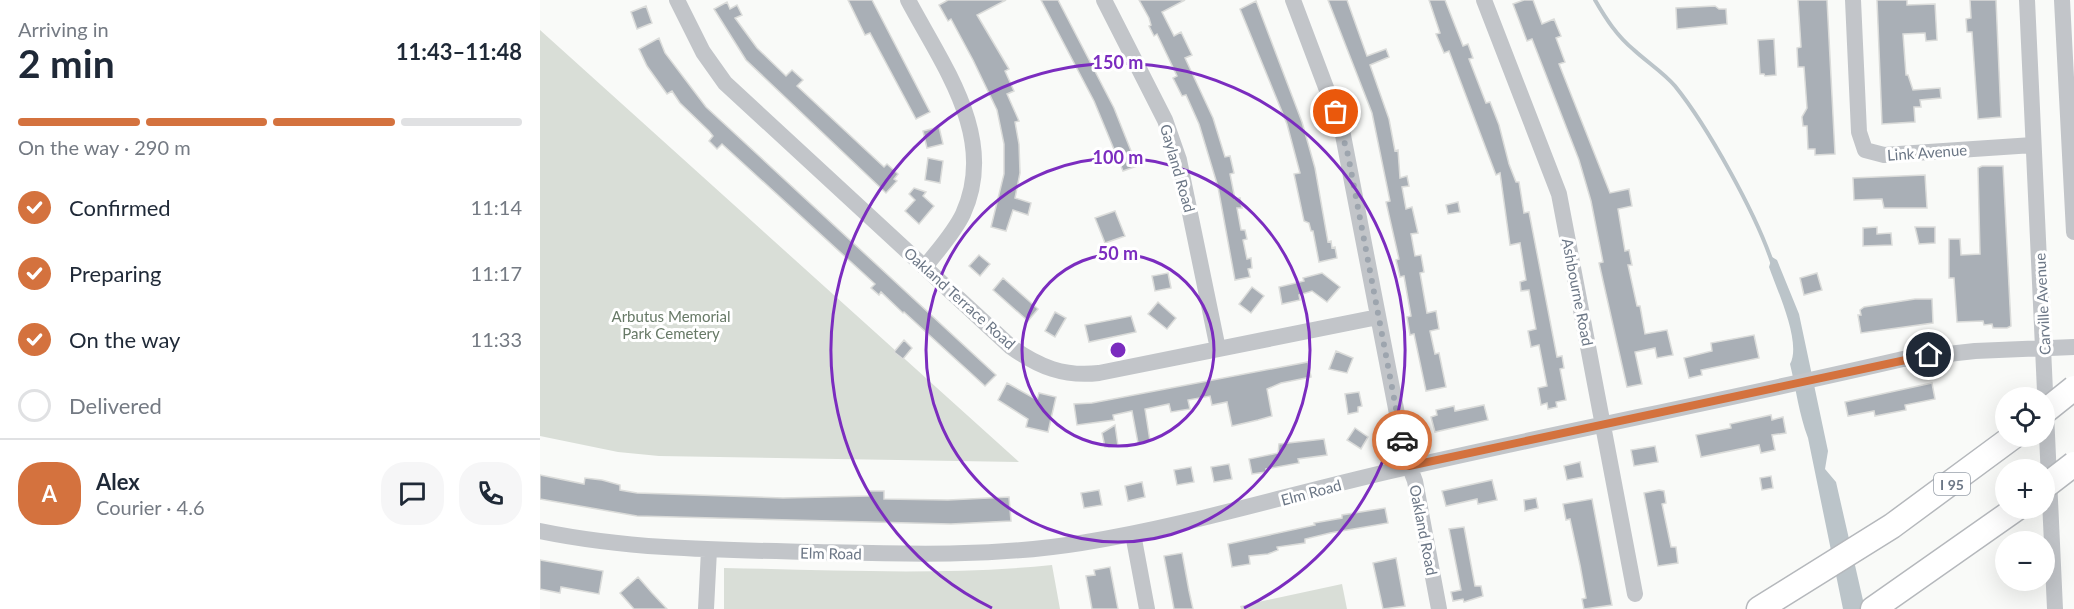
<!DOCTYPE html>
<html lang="en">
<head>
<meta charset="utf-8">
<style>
	:root { --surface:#fff; --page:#f6f6f7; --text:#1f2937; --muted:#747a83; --line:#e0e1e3; --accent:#d4723e }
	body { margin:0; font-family:Lato,sans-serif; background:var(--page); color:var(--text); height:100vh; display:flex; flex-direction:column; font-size:22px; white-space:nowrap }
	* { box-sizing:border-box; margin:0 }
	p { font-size:20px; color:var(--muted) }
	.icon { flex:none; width:33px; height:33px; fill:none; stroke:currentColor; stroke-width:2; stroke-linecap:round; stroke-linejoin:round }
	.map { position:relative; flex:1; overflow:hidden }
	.drawer { display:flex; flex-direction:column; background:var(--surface); width:540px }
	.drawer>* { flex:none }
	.tools { position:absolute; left:1455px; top:387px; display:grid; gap:12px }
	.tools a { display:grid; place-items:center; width:60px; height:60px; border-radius:50%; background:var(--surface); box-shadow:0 6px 24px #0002; font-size:30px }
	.pin { position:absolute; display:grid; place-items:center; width:51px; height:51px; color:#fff; margin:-26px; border:3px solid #fff; border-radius:50%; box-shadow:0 2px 6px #0007 }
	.courier { position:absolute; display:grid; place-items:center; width:60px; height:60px; margin:-30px; border:4px solid #d4723e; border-radius:50%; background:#fff; color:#222; box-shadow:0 2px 8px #0007 }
	.head em { font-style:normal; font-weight:700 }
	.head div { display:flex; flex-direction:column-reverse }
	.head { display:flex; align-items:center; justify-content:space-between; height:102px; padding:0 18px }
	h1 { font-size:39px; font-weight:700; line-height:45px }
	.bar { display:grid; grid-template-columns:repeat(4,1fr); gap:9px 6px; align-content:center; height:72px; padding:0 18px }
	.bar i { height:8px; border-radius:4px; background:var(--line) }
	.bar .selected { background:var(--accent) }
	.bar p { grid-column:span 4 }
	.line { display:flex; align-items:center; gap:15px; padding:0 18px; border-top:2px solid var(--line) }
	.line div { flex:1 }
	.round { display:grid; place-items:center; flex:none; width:63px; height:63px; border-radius:24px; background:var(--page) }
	ol { padding:0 18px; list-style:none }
	li { display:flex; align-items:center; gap:18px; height:66px }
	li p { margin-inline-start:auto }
	li .icon { padding:6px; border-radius:50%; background:var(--accent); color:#fff; stroke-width:4 }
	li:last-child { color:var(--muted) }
	li i { width:33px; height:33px; border:3px solid var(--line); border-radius:50% }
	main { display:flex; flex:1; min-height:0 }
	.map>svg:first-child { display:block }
</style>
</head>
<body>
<main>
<section class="drawer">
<div class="head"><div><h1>2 min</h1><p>Arriving in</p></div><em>11:43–11:48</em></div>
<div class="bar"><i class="selected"></i><i class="selected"></i><i class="selected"></i><i></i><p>On the way · 290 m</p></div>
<ol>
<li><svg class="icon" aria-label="check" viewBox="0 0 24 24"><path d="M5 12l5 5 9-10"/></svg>Confirmed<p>11:14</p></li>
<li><svg class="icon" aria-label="check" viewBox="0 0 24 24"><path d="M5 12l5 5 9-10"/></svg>Preparing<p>11:17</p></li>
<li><svg class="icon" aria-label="check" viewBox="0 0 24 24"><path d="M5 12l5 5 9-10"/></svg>On the way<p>11:33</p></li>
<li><i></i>Delivered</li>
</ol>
<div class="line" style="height:108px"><b class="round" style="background:var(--accent);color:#fff">A</b><div><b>Alex</b><p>Courier · 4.6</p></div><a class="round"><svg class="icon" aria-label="chat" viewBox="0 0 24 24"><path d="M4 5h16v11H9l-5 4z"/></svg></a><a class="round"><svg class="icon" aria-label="phone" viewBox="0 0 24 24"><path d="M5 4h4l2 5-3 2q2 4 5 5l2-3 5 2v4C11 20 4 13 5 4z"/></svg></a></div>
</section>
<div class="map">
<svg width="1534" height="609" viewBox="0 0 1534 609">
	<rect width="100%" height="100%" fill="#f9faf8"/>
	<path fill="#d9ded7" d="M0,30L479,462L119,456L78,452L0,436Z
		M512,565L520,609H184V568C294,570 403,576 512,565Z
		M802,584L807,609H701L700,606Z"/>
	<path fill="#bbc4c9" d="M1232,257L1237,260L1259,314L1288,451L1285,469L1296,482L1325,609H1303L1268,438C1259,414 1256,389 1250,364C1262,343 1237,290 1229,267Z"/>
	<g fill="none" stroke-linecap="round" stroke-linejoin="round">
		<path stroke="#bbc4c9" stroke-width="4" d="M1055,0C1066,19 1077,36 1094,50C1107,62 1124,73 1135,86C1168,127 1215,212 1232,262"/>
	</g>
	<path fill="#a9afb6" stroke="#dbdcda" stroke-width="1.5" d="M308,0H332L390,112L376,119L330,33L325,35Z
		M408,0H466L437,15L469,69L465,71L474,91L467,94L479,121L475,122L479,144L480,173L475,198L491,203L488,215L473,210L466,231L451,227L464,174V144L457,110L433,60L411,19L408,21L399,5Z
		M501,0H518L574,108L597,166L583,171L554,101Z
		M599,0H645L622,12L634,36L641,32L652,55L645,58L673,118L685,157L690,156L694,173L690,174L695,199L700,198L702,208H697L701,230H705L707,239L703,240L707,259L711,258L712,268L708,269L710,277L695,280L678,187L659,124L646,95L642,96L633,78L637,76L617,34L614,36L609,26L611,25L609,18Z
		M788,0H807L827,56L846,49L849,57L830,65L849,119L855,151L858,150L860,178L867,176L869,186L862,187L866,209L872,207L878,233L871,234L875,256L881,255L884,272L880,273L887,313L896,311L899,329L890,331L895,354L899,353L906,387L886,391L874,334L870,335L867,317L871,316L864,276L860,277L856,260L859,259L846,202L850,201L832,113Z
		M889,0H905L923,46L928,44L933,58L929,59L946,103L950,102L959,125L969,164L976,182H979L984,213L989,212L1017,357L1022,356L1024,368L1020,369L1026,400L1016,402L1017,407L1008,409L1007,403L1001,405L998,388L1007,386L999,345L991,347L988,331L996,329L989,290L981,291L980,282L986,280L980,243L970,245L960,173L956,175L909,51L904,53L896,34L900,33Z
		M984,0H993L1002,24L1014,19L1021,36L1016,38L1025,62L1019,64L1070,193L1089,189L1092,206L1078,209L1085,251L1089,250L1092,265H1088L1097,306H1100L1105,334L1127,330L1133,355L1117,358L1115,348L1095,352L1102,384L1087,387L1059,263L1063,262L1051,201L1039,160L992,39L987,41L973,4Z
		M1258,0H1287L1295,154L1275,155V149H1268L1267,126H1263L1262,117L1267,108L1264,67H1258L1257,48L1261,47Z
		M1337,0H1367V5L1395,4L1397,40L1386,41L1385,33L1363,34L1366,75H1368L1373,90L1400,88L1401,98L1380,100L1381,107H1374L1375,122L1342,124Z
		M1430,0H1456L1461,117L1438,119L1432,32H1427L1426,19L1431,18Z
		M716,1L762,122L775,168L788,242L791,241L792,248L795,247L797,258L779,262L773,231H771L769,223L764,221L754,174L760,173L747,124L700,9Z
		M187,2L190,9L197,5L202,15L195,18L217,48L246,76L252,70L263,80L257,86L344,167L347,164L358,174L354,179L357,181L346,193L206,60L174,9Z
		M106,6L112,23L97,29L91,12Z
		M1175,6L1179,9H1186L1187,24L1137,29L1136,8Z
		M119,38L125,53L166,107L456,375L445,386L364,312L363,313L341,292L339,295L331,288L335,284L182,144L177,149L169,141L173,136L169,131L140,103L132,91L127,94L107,66L99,49Z
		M1234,39L1236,75L1225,76L1224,74H1220L1218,40Z
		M399,127L403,144L387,148L383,131Z
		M388,158L403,161L400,183L385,180Z
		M1442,166H1463L1471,326L1467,328H1453L1452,324L1444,325L1443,321L1417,322L1414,278H1409V239H1420L1421,255L1440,254L1438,168Z
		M1385,175L1387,208H1344L1342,199L1314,200L1313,178Z
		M374,188L386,192L383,196L394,206L379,224L365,211L375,200L369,194Z
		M918,202L920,212L908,214L906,205Z
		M575,211L585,236L565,243L555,218Z
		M1337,227V234L1351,233L1352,245L1323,246V228Z
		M1375,227H1395V243L1379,244Z
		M439,255L450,264L440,276L429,266Z
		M628,273L631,288L615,291L612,276Z
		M782,273L800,287L787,302L772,291L759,295L760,300L742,304L739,287L764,281L763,278Z
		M1277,273L1282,290L1264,295L1260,278Z
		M463,278L498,309L488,321L453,290Z
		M712,287L724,296L711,313L699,304Z
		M1375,299H1392L1393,323L1321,333L1318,315H1321L1320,310L1324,307Z
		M618,302L636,318L627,329L608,314Z
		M515,312L526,318L515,337L505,331Z
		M591,316L596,332L549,342L545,325Z
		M1214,335L1219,358L1161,370L1162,375L1149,378L1144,358L1172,351L1171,343Z
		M364,340L372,348L363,359L354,352Z
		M796,351L813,358L807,373L789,369Z
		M768,362L771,377L741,383L727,389L732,416L718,420L692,426L687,402L672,405L670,396L648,400L650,409L631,412L629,404L605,409L610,441L598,443L592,411L573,415L574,420L537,425L534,404L552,403Z
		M467,383L497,400L499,393L516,397L508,432L486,427L488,419L458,400Z
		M1392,383L1395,399L1365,405L1366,410L1335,416L1334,411L1308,416L1305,402Z
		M819,392L822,406L818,407V412L808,414L805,394Z
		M944,405L948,420L895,432L891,417L897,415L896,410L914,406L915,411Z
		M1231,415L1232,420L1243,417L1246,433L1232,435L1235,450L1221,453L1219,445L1161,457L1156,435L1191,428L1190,424Z
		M575,425L578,446L565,447L562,433Z
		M815,428L828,437L821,449L807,440Z
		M784,439L787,455L758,459L759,463L726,469V472L712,474L709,459L738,453L739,444Z
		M1115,446L1118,462L1094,466L1091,450Z
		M1040,462L1043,477L1027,480L1024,466Z
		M689,464L692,479L674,482L671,467Z
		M651,467L654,482L637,485L634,470Z
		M0,475L44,484L45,478L62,480L80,485V490L97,493L243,498L329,496V491H344V499L408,500L469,497L471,521L411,524L97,516L0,499Z
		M1231,476L1233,488L1222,490L1220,478Z
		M952,480L957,500L938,504L937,499L906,506L902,491Z
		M602,482L605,497L588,501L585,486Z
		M559,490L562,505L544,508L541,493Z
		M1119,490L1124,491L1126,503L1122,504L1131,547H1136L1138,563L1118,566L1104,493Z
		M996,498L998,508L985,511L984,500Z
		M1052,499L1072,605L1044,609L1042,599L1046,598L1040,565L1030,519L1026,520L1023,504Z
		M845,508L848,523L790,533L765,539V543L737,547L738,550L728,554L709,556L710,564L692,567L688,544L775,525L774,523L802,518V515Z
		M924,527L935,586H941L943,596L924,602L923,599L913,601L911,592L921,590L909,529Z
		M642,553L649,591L653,609H634L624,556Z
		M856,558L865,606L843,609L833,563Z
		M0,560L63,571L59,594L21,587L20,593L0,589Z
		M570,567L578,609H552L546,576L555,575L554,570Z
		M98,577L112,593L127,609H94L80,593Z"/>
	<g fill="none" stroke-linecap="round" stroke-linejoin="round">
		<g stroke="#b5b8bc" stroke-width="27">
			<path id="highway" d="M1219,609L1352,526L1474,436
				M1333,609L1477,508"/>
		</g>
		<path stroke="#c2c5c9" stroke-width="16" d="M137,0L163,52L185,83L471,347C499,367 524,377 559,373L838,317
			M368,0C403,66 458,138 423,214C414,233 398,250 385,267
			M564,0L625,120L639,160L678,349
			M753,0L802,130L865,455L875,481L899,609
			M944,0L1019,194L1095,594
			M1313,0L1319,132L1325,150L1344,155L1493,145
			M1487,0L1515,609
			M1522,0L1534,232
			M0,531C92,550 184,550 277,552C366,554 453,557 541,543C654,525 762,490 873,466C1036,429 1200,397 1363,359L1435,351L1534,347
			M593,534L607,609
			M166,609L169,550"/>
		<use href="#highway" stroke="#fff" stroke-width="24"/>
		<g stroke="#b5b8bc" stroke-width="27" stroke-linecap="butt">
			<path id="highway-bridge" d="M1504,412L1534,388
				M1504,487L1534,464"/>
		</g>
		<use href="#highway-bridge" stroke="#fff" stroke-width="24"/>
	</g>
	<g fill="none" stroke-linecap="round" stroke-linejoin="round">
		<path stroke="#9da5ae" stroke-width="6" stroke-dasharray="0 10.8" d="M796,112L808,155L862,440"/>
		<path stroke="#d4723e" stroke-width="8" d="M862,440L869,466L1389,355"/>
	</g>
	<g fill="none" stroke="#7b2cbf" stroke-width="3">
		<circle cx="578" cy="350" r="96"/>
		<circle cx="578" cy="350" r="192"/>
		<path d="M452 608A287 287 0 1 1 704 608"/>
	</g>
	<g text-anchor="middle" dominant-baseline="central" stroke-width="6" stroke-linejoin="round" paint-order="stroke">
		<rect fill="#fff" stroke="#98a0aa" stroke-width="1.5" x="1394" y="473" width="36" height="22" rx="4.5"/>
		<g font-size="14" font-weight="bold" fill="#6c7786">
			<text x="1412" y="484">I 95</text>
		</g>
		<g font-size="15" fill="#6c7786" stroke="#fff">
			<text transform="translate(1387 152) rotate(-4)">Link Avenue</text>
			<text transform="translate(638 168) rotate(74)">Gayland Road</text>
			<text transform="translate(1038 292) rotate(79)">Ashbourne Road</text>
			<text transform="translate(420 298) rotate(42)">Oakland Terrace Road</text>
			<text transform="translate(1502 304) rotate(-93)">Carville Avenue</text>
			<text transform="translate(771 492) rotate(-15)">Elm Road</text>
			<text transform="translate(884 530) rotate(79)">Oakland Road</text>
			<text transform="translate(291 553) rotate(1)">Elm Road</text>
		</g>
		<g font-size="15" fill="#677966" stroke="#fff">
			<text x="131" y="316">Arbutus Memorial<tspan x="131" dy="17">Park Cemetery</tspan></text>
		</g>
	</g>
	<circle cx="578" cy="350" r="9" fill="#7b2cbf" stroke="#fff" stroke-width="3"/>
	<g font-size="18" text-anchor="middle" font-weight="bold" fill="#7b2cbf" stroke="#fff" stroke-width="6" stroke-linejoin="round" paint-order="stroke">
		<text x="578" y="69">150 m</text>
		<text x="578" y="164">100 m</text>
		<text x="578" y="260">50 m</text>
	</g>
</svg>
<div class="tools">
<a><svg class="icon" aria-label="locate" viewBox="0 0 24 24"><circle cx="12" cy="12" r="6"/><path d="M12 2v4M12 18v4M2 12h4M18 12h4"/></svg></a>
<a>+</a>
<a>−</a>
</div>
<div class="pin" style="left:796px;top:112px;background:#ea580c"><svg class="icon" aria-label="bag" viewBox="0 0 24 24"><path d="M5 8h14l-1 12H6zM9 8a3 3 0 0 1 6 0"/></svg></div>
<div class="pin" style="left:1389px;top:355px;background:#1f2937"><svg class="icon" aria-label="home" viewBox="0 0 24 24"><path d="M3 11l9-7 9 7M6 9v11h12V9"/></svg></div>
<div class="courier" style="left:862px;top:440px"><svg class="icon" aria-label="car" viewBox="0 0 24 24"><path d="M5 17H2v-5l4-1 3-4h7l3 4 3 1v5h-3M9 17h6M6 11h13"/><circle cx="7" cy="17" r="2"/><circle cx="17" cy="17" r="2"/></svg></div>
</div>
</main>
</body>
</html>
